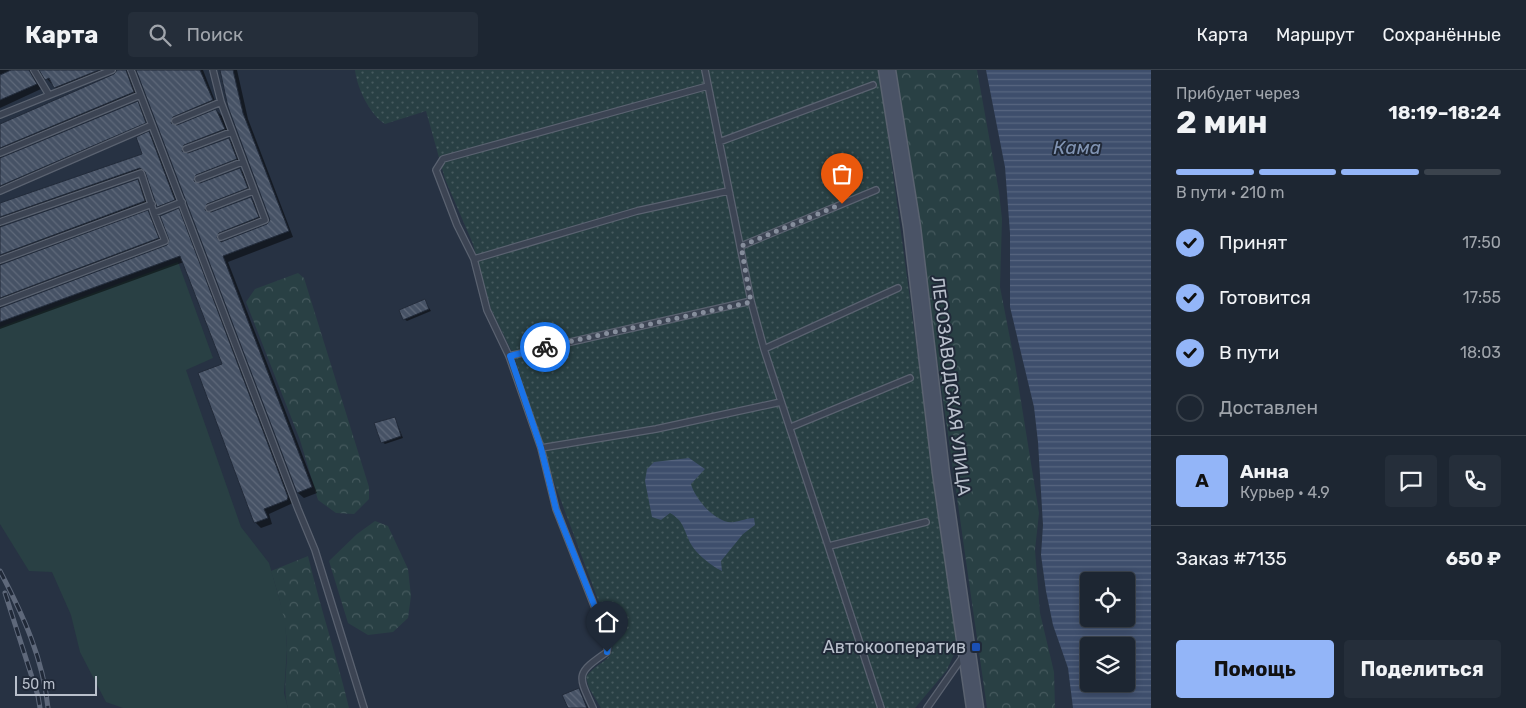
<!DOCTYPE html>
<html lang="ru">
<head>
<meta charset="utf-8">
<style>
	:root { --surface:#1d2632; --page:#252e3a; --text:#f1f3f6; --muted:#a0a5ac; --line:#3b434d; --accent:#93b5f8 }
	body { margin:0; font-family:Rubik,sans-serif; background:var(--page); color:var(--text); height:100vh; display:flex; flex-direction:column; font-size:19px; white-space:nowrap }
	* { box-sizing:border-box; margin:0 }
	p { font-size:16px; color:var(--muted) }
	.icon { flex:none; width:28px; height:28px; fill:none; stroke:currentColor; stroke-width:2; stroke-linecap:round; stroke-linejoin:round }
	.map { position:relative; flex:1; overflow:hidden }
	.side { display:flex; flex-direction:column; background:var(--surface); width:375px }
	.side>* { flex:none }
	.tools { position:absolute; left:1080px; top:502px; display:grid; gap:10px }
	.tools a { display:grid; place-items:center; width:55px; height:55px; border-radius:5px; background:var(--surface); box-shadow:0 2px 8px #0003,0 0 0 1px var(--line); font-size:25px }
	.scale { position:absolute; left:15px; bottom:12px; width:82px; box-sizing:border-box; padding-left:5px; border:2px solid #b9c0cc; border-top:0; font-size:14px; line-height:18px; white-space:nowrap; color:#b9c0cc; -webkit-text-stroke:4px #202938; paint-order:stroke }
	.pin { position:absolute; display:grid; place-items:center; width:42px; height:42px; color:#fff; margin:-51px -21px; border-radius:50% 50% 50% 0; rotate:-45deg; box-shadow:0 0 5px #0007 }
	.pin .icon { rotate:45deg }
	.courier { position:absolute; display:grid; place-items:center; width:50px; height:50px; margin:-25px; border:4px solid #1a73e8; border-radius:50%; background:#fff; color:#222; box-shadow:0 1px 6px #0007 }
	.overview em { font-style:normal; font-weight:700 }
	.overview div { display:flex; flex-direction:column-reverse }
	.overview { display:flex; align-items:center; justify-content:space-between; height:85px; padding:0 25px }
	h1 { font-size:32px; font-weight:700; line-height:38px }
	.bar { display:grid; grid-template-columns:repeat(4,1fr); gap:8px 5px; align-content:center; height:60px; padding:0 25px }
	.bar i { height:6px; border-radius:4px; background:var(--line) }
	.bar .selected { background:var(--accent) }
	.bar p { grid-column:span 4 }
	.line { display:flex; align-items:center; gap:12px; padding:0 25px; border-top:1px solid var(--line) }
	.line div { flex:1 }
	.round { display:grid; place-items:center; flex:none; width:52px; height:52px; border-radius:5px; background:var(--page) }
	ol { padding:0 25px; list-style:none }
	li { display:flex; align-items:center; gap:15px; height:55px }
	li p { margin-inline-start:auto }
	li .icon { padding:5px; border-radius:50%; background:var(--accent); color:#111; stroke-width:4 }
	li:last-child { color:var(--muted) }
	li i { width:28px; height:28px; border:2px solid var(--line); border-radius:50% }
	.primary-button { display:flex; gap:10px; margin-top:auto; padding:10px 25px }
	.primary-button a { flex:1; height:58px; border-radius:5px; background:var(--accent); color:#111; font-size:20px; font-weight:700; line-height:58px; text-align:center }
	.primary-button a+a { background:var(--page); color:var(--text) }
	header { display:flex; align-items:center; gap:30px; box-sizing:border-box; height:70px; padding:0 25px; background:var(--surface); border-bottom:1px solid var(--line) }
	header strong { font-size:24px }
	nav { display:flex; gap:28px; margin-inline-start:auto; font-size:18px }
	.search { width:350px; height:45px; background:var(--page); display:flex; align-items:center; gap:12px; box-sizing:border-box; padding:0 18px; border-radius:5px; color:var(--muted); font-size:19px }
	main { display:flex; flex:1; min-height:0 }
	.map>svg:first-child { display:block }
</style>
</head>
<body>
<header>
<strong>Карта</strong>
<div class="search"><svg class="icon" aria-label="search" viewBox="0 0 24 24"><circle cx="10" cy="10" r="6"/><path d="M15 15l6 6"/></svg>Поиск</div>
<nav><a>Карта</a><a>Маршрут</a><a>Сохранённые</a></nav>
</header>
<main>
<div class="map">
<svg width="1151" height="638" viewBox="0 0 1151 638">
	<defs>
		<pattern id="forest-crowns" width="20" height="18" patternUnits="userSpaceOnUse" patternTransform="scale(1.25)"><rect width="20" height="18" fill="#294044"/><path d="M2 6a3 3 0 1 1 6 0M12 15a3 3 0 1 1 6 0" fill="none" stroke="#465a5e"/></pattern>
		<pattern id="garden-dots" width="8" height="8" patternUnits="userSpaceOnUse" patternTransform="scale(1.25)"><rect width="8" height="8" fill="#294044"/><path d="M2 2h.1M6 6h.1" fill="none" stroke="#465a5e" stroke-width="1.8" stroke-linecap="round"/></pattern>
		<pattern id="water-rules" width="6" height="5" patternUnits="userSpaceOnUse" patternTransform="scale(1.25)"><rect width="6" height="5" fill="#3e4e6c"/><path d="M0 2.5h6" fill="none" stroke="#586680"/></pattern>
		<pattern id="building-back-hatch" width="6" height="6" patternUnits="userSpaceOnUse" patternTransform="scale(1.25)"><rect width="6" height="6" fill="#465265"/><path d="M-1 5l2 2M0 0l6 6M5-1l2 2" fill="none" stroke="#5f697a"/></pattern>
	</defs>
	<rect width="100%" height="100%" fill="#273243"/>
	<path fill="#294044" d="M178,192L213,288L186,300L241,457L269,493L285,548L287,579L284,623L288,638H123L106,632L80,582L71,545L52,502L29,501L0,454V257Z"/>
	<path fill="url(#forest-crowns)" d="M896,0H977L999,122L1002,149L1000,217L1015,294L1039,443L1035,480L1040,543L1054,602L1055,638H987Z
		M298,203L304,208L369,417V429L354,444L336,443L318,430L300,370L246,232L255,219Z
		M375,451L388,456L408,499L411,526L408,548L393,562L368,565L348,553L329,491L357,464Z
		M308,486C320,537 337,587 349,638H288C282,617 288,598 287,576C286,550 279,526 271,501Z"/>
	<path fill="url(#garden-dots)" d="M355,0H879L957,577L947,600L915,638H601L589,618L586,607C599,589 616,593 612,567L554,412L514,286L491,239L473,174L445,109L426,41L385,54C370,45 357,18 355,0Z"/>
	<path fill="url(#water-rules)" fill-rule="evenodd" d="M986,0H1151V638H1073L1068,598L1053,555L1046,521L1041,485L1043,455L1038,372L1034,337L1010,237V163L1005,97ZM1089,511H1126V549H1089ZM1089,576H1126V614H1089Z
		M689,388L705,399L691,414C695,429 717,455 734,452C741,451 747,448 754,448L755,455L743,464L721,491L722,501C710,495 693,482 688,468C683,456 682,450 670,443L661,450L652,447L645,411L647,399L654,392Z"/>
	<path fill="#0007" d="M0,0H203L217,36L179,52L176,57L216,40L222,46L230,65L190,80L188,85L229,69L235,75L242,94L202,110L200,115L240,99L246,105L253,124L213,139L211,144L251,128L257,134L264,153L224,168L222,172L267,155L271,150L221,0H237L248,49L293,167L228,192L317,423L304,428L298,423L138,1L131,6L139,28L4,84L1,89L137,32L143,38L151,58L0,123V55L115,5L117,0L60,23L39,0L34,7L41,19L0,38Z
		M149,63L155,68L180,135L164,142L158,136L146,104L3,153L2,158L138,110L143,116L150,137L4,191L1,196L148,142L153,147L164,174L4,234L1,239L168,176L178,140L184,145L293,433L269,444L272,454L261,458L255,452L223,295L184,192L0,259V135L144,84Z
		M425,231L431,241L407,251L404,249Z
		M395,348L403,368L385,374L382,372Z
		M579,620L588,638H569Z"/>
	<path fill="url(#building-back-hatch)" stroke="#222b3a" d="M11,0H29L37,14L0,30V5Z
		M39,0H99L54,18L49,8L45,10Z
		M117,0H126L134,22L0,78V54L114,4Z
		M136,0H200L213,30L173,47L171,53L177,55L216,39L225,59L184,75L182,81L188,83L229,68L237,89L196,105L194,111L200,113L240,98L248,118L207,134L205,140L211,142L251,127L259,147L219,163L217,168L221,172L267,154L270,150L228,37L220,0H233L243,43L289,161L223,186L312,417L297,423Z
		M138,31L146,53L0,116V88Z
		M149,61L175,130L157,137L145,102L140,98L0,147V133L142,84L136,67Z
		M138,109L145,131L0,185V157Z
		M179,138L288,427L287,430L264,439L268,448L254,453L198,303L222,294L180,186L0,252V238L167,175L169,170L160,146Z
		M148,140L159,168L0,228V195Z
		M425,229L429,239L403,250L399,240Z
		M395,347L401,366L381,373L374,353Z
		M579,618L587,638H568L562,625Z"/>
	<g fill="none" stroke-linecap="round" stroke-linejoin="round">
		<g stroke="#5a6270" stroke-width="8">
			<path id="lane" d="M34,0L49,25
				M131,0L298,439L315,480L364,638
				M213,0L221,32L265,150L221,167
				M705,0L751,231L764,279L881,638
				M0,45L112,0
				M175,51L221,32
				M719,72L873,15
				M186,79L231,62
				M0,83L140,25
				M198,109L242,92
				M0,121L152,55
				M209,138L253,121
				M0,152L141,103L154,143L182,132
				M741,176L876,120
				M474,189L637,141L728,121
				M0,190L152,134
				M0,233L165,171L154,143
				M764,279L898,218
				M509,286L751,231
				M791,357L910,308
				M541,378L656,359L781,332
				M829,476L926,452
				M593,638C578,605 575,604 607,582L608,571L556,439L541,378L509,286L487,240L474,189L457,155L436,100L443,89L708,16
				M927,638L964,585"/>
		</g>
		<g stroke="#5a6270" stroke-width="19">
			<path id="secondary" d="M887,0L912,157L941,403L975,638"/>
		</g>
		<use href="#lane" stroke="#3c4453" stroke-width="5.5"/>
		<use href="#secondary" stroke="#4a5366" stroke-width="16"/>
		<g stroke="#5e687a" stroke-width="5">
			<path id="rail" d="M0,501C23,545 43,588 48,638
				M5,523L38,626L40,638"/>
		</g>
		<use href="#rail" stroke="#202938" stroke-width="3" stroke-dasharray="9" stroke-linecap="butt"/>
	</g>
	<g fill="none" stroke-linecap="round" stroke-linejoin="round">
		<path stroke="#868e9c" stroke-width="5" stroke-dasharray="0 9" d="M545,277L751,232L741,176L842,134"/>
		<path stroke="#1a73e8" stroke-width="6" d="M545,277L510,286L541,378L556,439L608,570L607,582"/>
	</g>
	<rect fill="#1a4fb4" stroke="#202938" stroke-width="2" x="971" y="572" width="10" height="10" rx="2.5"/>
	<g text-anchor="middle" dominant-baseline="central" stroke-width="4" stroke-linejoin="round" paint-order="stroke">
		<g font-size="18" fill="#b9c0cc" stroke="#202938">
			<text transform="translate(951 316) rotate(83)">ЛЕСОЗАВОДСКАЯ УЛИЦА</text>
		</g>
		<g font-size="18" fill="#b9c0cc" stroke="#202938" text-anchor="end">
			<text x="966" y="577">Автокооператив</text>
		</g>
		<g font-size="19" font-style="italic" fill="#8194b3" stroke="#202938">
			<text x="1077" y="77">Кама</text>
		</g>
	</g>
</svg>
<div class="tools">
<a><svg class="icon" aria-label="locate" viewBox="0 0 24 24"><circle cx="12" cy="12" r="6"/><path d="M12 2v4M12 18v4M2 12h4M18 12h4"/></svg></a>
<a><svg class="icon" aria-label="layers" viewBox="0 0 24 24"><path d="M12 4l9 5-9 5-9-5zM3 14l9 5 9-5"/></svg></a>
</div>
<div class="scale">50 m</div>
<div class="pin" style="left:842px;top:134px;background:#ea580c"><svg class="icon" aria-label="bag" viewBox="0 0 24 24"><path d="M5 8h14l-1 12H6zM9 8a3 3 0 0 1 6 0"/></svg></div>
<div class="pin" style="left:607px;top:582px;background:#1f2937"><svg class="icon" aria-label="home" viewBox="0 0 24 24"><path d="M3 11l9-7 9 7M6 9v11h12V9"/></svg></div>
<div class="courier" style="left:545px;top:277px"><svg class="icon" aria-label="bike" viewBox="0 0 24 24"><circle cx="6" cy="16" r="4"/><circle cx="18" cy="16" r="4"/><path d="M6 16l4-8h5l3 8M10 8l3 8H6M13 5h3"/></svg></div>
</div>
<section class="side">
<div class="overview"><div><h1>2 мин</h1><p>Прибудет через</p></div><em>18:19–18:24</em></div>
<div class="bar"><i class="selected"></i><i class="selected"></i><i class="selected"></i><i></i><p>В пути · 210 m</p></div>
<ol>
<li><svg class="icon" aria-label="check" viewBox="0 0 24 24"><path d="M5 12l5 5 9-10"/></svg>Принят<p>17:50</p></li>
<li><svg class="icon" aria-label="check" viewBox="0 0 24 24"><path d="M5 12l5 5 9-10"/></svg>Готовится<p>17:55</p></li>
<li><svg class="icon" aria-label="check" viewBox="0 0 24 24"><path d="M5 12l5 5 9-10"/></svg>В пути<p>18:03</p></li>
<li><i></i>Доставлен</li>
</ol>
<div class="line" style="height:90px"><b class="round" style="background:var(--accent);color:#111">А</b><div><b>Анна</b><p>Курьер · 4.9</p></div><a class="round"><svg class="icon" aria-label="chat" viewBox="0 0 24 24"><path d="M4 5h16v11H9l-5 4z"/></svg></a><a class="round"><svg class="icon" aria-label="phone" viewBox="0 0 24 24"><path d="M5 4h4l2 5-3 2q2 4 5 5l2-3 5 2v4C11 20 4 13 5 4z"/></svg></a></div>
<div class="line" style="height:65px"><div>Заказ #7135</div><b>650 ₽</b></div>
<div class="primary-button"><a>Помощь</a><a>Поделиться</a></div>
</section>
</main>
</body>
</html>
